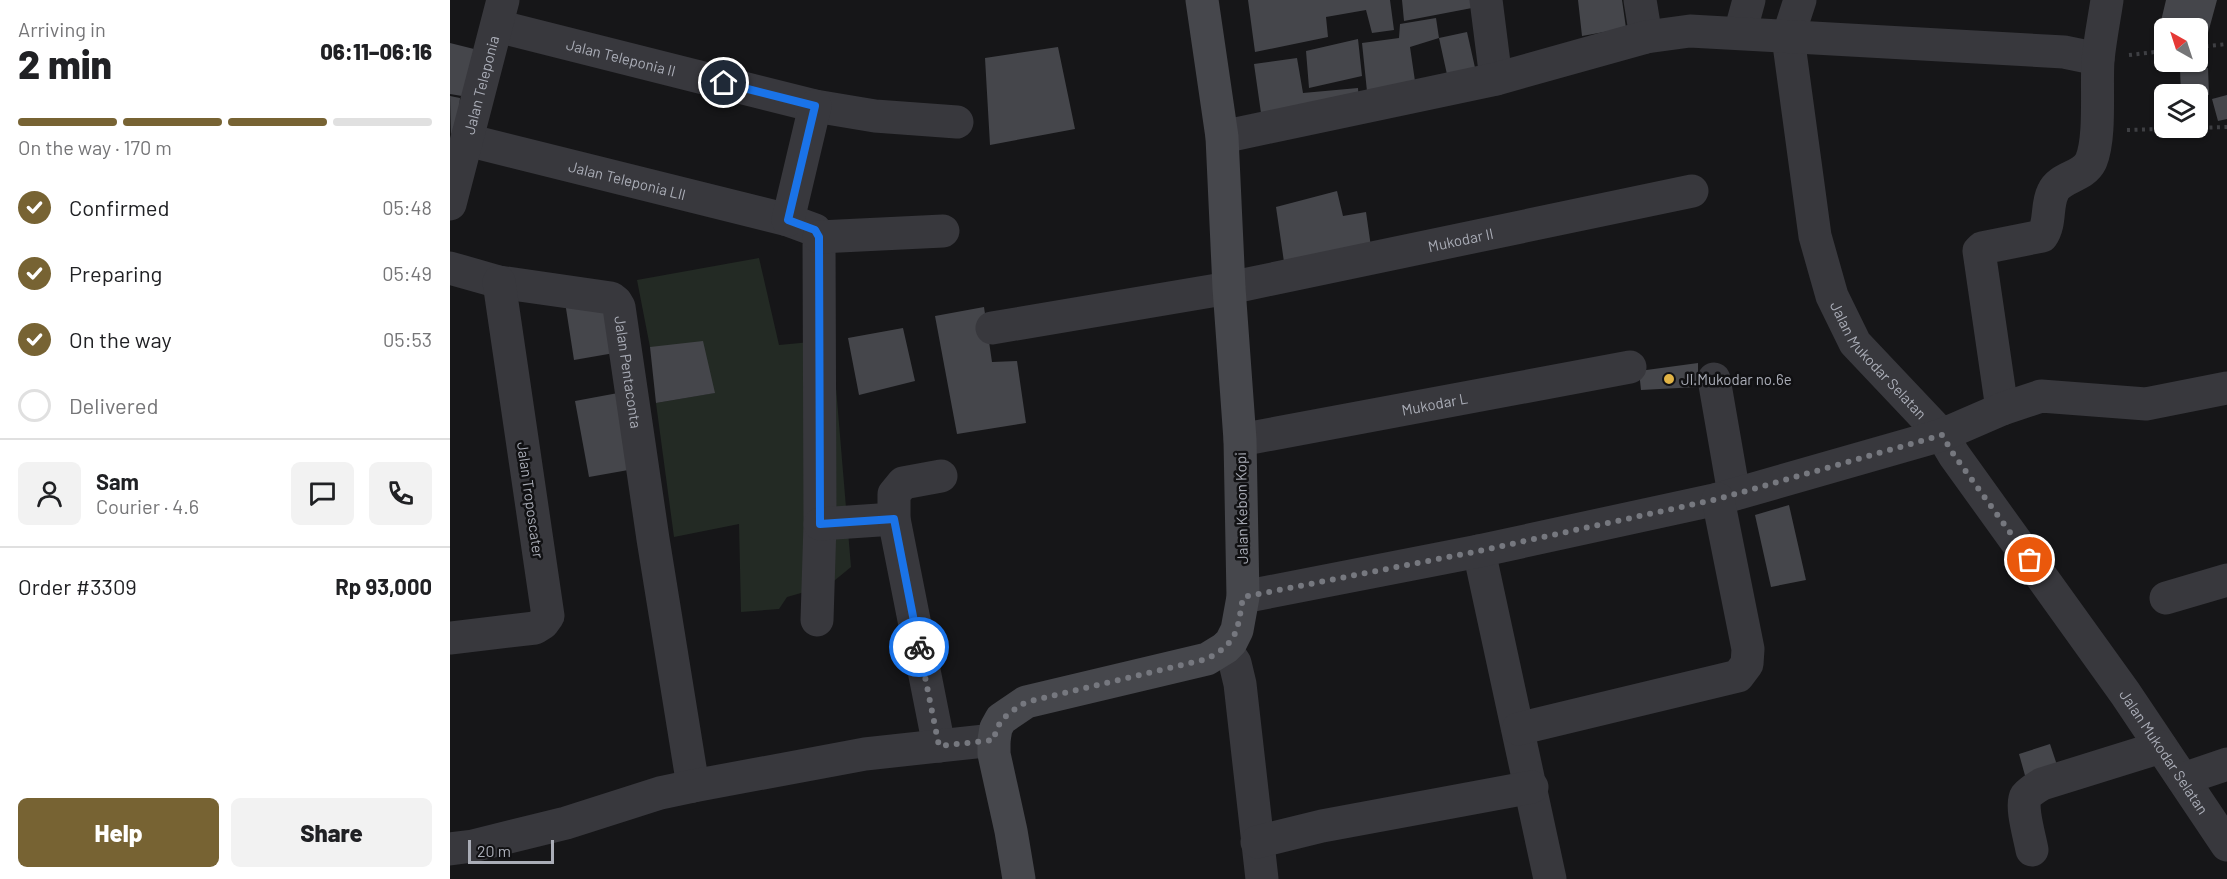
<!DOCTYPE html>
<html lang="en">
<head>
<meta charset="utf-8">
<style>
	:root { --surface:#fff; --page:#f2f2f2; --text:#202124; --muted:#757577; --line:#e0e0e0; --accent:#776333 }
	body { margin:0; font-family:Barlow,sans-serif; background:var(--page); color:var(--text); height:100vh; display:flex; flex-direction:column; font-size:22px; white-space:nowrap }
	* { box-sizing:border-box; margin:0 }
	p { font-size:20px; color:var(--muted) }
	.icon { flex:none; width:33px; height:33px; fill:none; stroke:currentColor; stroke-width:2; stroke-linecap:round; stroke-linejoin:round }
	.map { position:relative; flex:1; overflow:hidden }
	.panel { display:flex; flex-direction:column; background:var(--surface); width:450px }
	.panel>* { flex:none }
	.needle { width:39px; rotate:321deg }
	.buttons { position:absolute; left:1704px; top:18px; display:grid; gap:12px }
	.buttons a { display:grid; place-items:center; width:54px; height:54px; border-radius:9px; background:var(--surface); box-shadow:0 2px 4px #0004; font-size:30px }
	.scale { position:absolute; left:18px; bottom:15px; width:86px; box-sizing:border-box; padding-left:6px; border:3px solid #aaadb7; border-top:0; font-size:16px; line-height:21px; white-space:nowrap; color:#aaadb7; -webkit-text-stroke:4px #111113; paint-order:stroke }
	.pin { position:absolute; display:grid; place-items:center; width:51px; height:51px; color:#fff; margin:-26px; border:3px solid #fff; border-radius:50%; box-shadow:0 2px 6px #0007 }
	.courier { position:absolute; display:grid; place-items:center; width:60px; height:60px; margin:-30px; border:4px solid #1a73e8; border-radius:50%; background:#fff; color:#222; box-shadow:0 2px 8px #0007 }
	.overview em { font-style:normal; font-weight:800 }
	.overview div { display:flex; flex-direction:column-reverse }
	.overview { display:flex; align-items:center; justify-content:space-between; height:102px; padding:0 18px }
	h1 { font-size:39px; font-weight:800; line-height:45px }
	.bar { display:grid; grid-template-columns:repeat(4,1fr); gap:9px 6px; align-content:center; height:72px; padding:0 18px }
	.bar i { height:8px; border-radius:4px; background:var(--line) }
	.bar .selected { background:var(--accent) }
	.bar p { grid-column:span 4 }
	.line { display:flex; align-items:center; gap:15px; padding:0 18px; border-top:2px solid var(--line) }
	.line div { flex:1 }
	.round { display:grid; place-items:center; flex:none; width:63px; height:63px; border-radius:9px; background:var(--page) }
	ol { padding:0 18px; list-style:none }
	li { display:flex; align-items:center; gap:18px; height:66px }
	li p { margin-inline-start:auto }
	li .icon { padding:6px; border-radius:50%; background:var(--accent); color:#fff; stroke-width:4 }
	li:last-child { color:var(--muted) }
	li i { width:33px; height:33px; border:3px solid var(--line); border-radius:50% }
	.action { display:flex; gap:12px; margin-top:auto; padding:12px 18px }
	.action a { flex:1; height:69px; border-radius:9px; background:var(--accent); color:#fff; font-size:24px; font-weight:800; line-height:69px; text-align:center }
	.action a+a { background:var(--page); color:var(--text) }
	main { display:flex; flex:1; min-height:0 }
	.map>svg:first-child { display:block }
</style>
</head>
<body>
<main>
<section class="panel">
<div class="overview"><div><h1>2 min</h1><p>Arriving in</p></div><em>06:11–06:16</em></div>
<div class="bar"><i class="selected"></i><i class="selected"></i><i class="selected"></i><i></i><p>On the way · 170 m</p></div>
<ol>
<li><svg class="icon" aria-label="check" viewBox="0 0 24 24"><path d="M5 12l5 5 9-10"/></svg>Confirmed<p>05:48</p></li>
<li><svg class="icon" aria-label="check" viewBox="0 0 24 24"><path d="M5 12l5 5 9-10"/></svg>Preparing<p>05:49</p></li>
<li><svg class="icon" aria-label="check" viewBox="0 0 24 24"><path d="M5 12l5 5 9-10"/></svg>On the way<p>05:53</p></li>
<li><i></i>Delivered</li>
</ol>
<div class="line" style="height:108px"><a class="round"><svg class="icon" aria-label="person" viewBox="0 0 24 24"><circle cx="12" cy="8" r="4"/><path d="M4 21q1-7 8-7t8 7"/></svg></a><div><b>Sam</b><p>Courier · 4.6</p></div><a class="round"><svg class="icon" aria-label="chat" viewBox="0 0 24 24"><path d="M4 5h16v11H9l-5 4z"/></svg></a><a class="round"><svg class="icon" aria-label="phone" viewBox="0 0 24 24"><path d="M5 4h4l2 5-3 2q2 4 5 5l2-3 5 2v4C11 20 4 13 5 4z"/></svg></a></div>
<div class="line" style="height:78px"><div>Order #3309</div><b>Rp 93,000</b></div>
<div class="action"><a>Help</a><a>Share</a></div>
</section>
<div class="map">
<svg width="1777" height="879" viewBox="0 0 1777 879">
	<rect width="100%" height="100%" fill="#161618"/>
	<path fill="#232a24" d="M309,258L329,345L382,340L401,567L379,585L337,597L329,609L291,612L289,524L224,537L206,403L264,393L200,347L187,280Z"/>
	<path fill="#45464b" d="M798,0H940L944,30L922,33L916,10L876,17L878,37L805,52Z
		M952,0H1021L1022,8L954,21Z
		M1128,0H1172L1176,28L1132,36Z
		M1716,0H1767L1758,33L1748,30V28L1711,21Z
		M986,18L989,38L960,47L966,88L918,101L912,43L949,38L950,24Z
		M1017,32L1026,72L998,79L989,38Z
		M908,39L912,76L859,88L856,51Z
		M0,43L24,49L12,96L0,94Z
		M608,47L625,129L540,145L535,58Z
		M847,58L853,93L908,88L909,105L812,120L804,64Z
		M1758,68L1759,95L1731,94L1730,69Z
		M1777,95V119L1768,121L1762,99Z
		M0,96L10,98L9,111L1,136Z
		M887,191L893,216L916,212L921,247L834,262L826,207Z
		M115,302L164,310L170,352L124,360Z
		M534,307L542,362L567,361L576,423L507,434L485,316Z
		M453,328L465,381L409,395L398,338Z
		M253,341L265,393L206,403L200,347Z
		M1248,363V387L1191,390L1189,371Z
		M168,393L184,469L139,477L125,401Z
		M1339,505L1356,580L1321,587L1305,515Z
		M1600,744L1609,771L1576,779L1569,754Z"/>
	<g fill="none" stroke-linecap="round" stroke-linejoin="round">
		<path stroke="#3e3f43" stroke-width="4" stroke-dasharray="3 4.5" stroke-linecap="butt" d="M1748,47L1777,44
			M1679,55L1714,51
			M1677,130L1777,127"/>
		<g stroke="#38383d" stroke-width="33">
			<path d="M1036,0L1046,79"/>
			<path d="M1190,0L1196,37"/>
			<path id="s1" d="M1350,0L1338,37L1365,236L1382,296L1405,343L1492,435L1504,455L1675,693L1777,845"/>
			<path id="s2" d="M47,26L365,106L425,116L507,122"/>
			<path d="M1290,33L1299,0"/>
			<path d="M772,137L1046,79L1196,37L1240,31L1614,52L1648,59"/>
			<path id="s3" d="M17,140L338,220L365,230L369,237L370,524L367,620"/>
			<path id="s4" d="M0,204L53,0"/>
			<path d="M338,220L365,106"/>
			<path d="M369,237L493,231"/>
			<path id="s5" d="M0,268L49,282L161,298L166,302L169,307L203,539L243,786"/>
			<path id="s6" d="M542,328L779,288L1242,191"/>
			<path d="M1264,379L1284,494"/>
			<path d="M1552,409L1529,251L1532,248L1592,236C1601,223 1596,206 1603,192C1610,176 1633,178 1641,161C1651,137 1646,87 1648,60C1650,40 1654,20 1657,0"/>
			<path id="s7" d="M790,440L1180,367"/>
			<path d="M370,524L444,519"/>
			<path d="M1029,551L1100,879"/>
			<path d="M793,597L1029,551L1268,499L1492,435L1552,409L1591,396L1696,404L1777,388"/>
			<path d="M1716,598L1777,580"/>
			<path d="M0,638L85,628L93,623L98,616L49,282"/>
			<path d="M775,648L785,663L790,684L812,879"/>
			<path d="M1068,729L1288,676L1297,664L1298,649L1268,499"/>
			<path d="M489,746L444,519V494L453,483L491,476"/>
			<path d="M1733,779L1777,764"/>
			<path d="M807,842L872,826L1082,787"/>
			<path d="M0,849L23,846L116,823L210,793L243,786L415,754L544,740"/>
			<path d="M1582,850C1580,838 1570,805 1576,796C1580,791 1587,787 1592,784L1711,747"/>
		</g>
		<path stroke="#46474c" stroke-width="33" d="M569,879L561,831L544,754V740L546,728L551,719L576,702L757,659L775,648L781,642L787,630L793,597L790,440L779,288L772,137L752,0"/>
	</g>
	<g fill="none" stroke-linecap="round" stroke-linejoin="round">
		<path stroke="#76787f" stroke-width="6" stroke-dasharray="0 10.8" d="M469,647L489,746L544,740C547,719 559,713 576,702L757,659C789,641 787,631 793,597L1029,551L1268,499L1492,435L1504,455L1580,560"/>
		<path stroke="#1a73e8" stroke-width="8" d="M274,83L365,106L338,220L365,230L369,237L370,524L444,519L469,647"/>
	</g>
	<circle fill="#e1b345" stroke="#111113" stroke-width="2" cx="1219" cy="379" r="6"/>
	<g text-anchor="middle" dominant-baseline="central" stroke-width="5" stroke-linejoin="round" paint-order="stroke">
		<g font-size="15" fill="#aaadb7" stroke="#111113">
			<text stroke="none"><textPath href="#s2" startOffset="128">Jalan Teleponia II</textPath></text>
			<text stroke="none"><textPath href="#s4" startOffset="123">Jalan Teleponia</textPath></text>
			<text stroke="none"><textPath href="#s3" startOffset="165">Jalan Teleponia Lll</textPath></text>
			<text stroke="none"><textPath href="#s6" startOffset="477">Mukodar II</textPath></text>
			<text stroke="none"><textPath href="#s1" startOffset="382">Jalan Mukodar Selatan</textPath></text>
			<text stroke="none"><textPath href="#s5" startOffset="242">Jalan Pentaconta</textPath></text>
			<text stroke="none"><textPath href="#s7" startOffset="198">Mukodar L</textPath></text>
			<text transform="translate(81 500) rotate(82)">Jalan Troposcater</text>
			<text transform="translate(791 508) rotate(-91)">Jalan Kebon Kopi</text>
			<text stroke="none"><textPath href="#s1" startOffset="868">Jalan Mukodar Selatan</textPath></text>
		</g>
		<g font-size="15" fill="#aaadb7" stroke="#111113" text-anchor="start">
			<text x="1231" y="379">Jl.Mukodar no.6e</text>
		</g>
	</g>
</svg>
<div class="buttons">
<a><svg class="needle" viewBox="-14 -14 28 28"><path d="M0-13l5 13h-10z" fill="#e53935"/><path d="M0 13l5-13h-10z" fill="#757577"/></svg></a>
<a><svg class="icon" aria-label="layers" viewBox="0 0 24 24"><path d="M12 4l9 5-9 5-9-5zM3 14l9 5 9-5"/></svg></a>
</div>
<div class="scale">20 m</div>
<div class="pin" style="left:1580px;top:560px;background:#ea580c"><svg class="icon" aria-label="bag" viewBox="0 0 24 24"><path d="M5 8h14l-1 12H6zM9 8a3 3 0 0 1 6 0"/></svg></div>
<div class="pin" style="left:274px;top:83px;background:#1f2937"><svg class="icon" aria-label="home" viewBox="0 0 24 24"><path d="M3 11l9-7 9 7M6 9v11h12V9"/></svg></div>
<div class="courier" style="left:469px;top:647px"><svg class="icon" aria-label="bike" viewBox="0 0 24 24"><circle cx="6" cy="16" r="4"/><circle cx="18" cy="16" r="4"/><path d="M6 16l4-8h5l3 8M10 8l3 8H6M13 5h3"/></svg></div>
</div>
</main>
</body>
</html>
